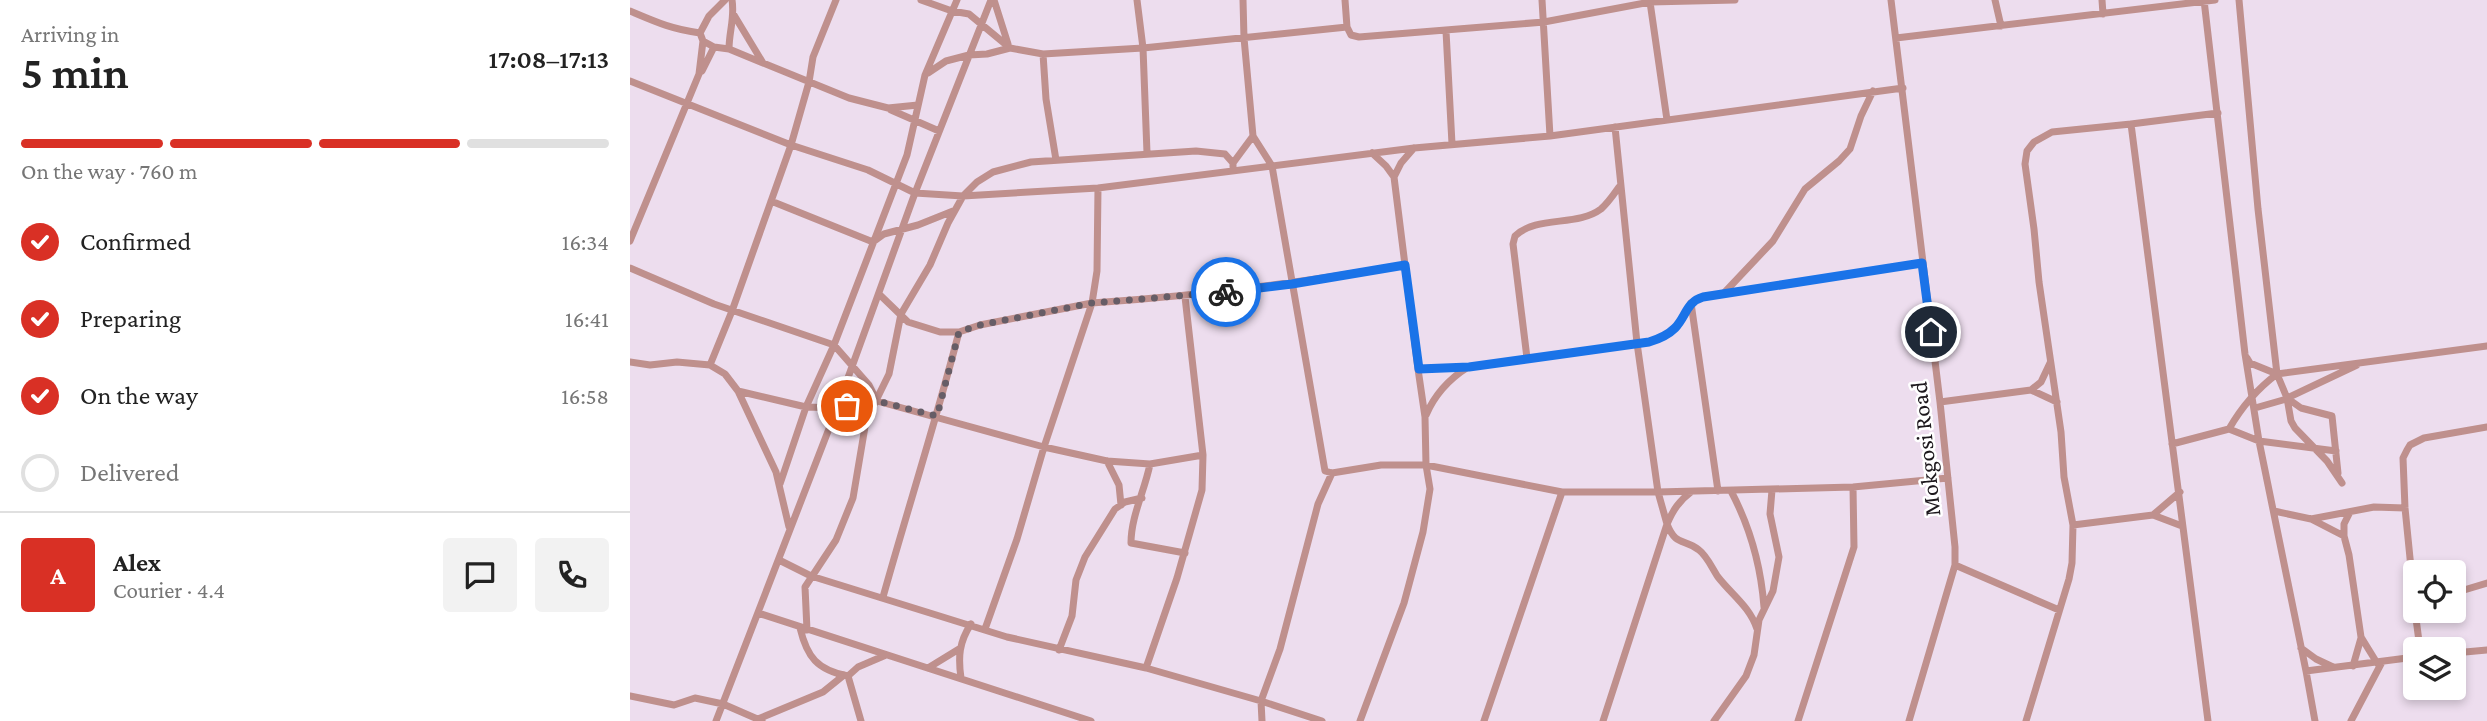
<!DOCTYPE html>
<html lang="en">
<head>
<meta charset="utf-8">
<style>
	:root { --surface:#fff; --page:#f2f2f2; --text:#222; --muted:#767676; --line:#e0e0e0; --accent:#d93025 }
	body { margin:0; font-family:"Crimson Pro",serif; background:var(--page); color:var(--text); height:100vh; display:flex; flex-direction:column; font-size:26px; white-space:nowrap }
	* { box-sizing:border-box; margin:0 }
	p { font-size:23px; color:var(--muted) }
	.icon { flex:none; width:38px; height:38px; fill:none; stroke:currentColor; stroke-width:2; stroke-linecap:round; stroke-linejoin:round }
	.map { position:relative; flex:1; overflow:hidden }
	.panel { display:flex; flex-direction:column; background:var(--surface); width:630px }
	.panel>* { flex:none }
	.buttons { position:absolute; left:1773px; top:560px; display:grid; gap:14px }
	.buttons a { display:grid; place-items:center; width:63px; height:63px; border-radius:7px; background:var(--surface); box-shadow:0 4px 10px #0003; font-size:35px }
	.pin { position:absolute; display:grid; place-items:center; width:60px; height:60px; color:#fff; margin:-30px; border:4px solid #fff; border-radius:50%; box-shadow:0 2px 7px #0007 }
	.courier { position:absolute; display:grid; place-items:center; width:70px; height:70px; margin:-35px; border:5px solid #1a73e8; border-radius:50%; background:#fff; color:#222; box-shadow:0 2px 9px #0007 }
	.headline em { font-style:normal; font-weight:600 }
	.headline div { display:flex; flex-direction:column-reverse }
	.headline { display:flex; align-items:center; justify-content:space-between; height:119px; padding:0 21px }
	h1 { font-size:46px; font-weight:600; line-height:52px }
	.bar { display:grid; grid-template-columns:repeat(4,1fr); gap:10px 7px; align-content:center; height:84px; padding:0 21px }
	.bar i { height:9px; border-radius:5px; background:var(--line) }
	.bar .current { background:var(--accent) }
	.bar p { grid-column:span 4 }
	.line { display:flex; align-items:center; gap:18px; padding:0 21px; border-top:2px solid var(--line) }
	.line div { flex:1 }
	.round { display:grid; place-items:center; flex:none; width:74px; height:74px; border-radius:7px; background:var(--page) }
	ol { padding:0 21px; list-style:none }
	li { display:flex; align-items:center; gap:21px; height:77px }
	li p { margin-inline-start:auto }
	li .icon { padding:7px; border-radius:50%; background:var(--accent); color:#fff; stroke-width:4 }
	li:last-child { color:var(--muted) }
	li i { width:38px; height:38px; border:4px solid var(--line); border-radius:50% }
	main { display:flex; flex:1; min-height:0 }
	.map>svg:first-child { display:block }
</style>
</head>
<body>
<main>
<section class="panel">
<div class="headline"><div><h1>5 min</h1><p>Arriving in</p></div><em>17:08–17:13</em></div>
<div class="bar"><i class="current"></i><i class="current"></i><i class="current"></i><i></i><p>On the way · 760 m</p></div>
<ol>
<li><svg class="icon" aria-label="check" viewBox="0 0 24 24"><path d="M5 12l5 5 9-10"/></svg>Confirmed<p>16:34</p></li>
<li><svg class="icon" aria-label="check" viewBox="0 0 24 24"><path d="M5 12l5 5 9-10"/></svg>Preparing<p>16:41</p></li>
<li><svg class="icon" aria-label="check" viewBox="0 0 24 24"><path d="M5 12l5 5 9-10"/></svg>On the way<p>16:58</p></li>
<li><i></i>Delivered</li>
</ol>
<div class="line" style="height:126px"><b class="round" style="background:var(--accent);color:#fff">A</b><div><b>Alex</b><p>Courier · 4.4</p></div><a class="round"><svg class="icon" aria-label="chat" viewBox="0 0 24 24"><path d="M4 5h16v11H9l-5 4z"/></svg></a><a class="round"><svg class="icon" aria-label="phone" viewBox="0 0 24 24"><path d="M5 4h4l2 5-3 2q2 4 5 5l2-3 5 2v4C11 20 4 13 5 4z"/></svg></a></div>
</section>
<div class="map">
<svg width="1857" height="721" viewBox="0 0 1857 721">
	<rect width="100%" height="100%" fill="#edddee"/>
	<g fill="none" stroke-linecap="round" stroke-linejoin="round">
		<path stroke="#bf908d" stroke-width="7" d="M291,0L322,11L339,14L380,48
			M364,0L378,44
			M507,0L513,48L517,153
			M613,0L614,38L623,136L642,166L695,471L702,473L751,465H796L932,492H1028L1223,487L1318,478
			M715,0L717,27L721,35L729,37L914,22L1020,2L1037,120
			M912,0L920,136
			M1261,0L1310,402L1325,547V565L1279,721
			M1365,0L1371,26
			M1472,0L1473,14
			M1574,0L1615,354L1629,441L1676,671L1785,657
			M1609,0L1628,209L1647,374L1657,398L1661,421L1665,428L1697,461L1712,483
			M1020,2L1105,0
			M0,11C26,22 41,29 70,33L73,41L84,47L99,49L133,63
			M104,15L133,63L219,98L258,108L288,105
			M816,31L822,144
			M70,33L79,16L95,0
			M1266,38L1585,0
			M99,49C99,32 105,17 102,0
			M413,54L416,99L426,160
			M72,71L84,47
			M298,73L316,61L339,55L357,54L380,48L413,54L513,48L717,27
			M0,81L161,145L238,170L285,193L333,196L468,188L784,148L920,136L1273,88
			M261,110L309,131
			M742,153L756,166L764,177L788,369L839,367L1019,342C1029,339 1038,336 1045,328C1056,317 1056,302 1073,297L1292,263
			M603,167V163L623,136
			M764,177L771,163L784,148
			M468,188L467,271L462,303C569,296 669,283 775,265
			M141,201L243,242
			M0,241L69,74L73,41
			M243,242L254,234L288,225L323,211
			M0,268L84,304L204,345L239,385L247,401
			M1094,293L1143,241L1175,189L1209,161L1220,149L1231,116L1243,91
			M249,294L278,322L310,332H329L350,325L462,303
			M1061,303L1088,491
			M897,358L883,244L885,236C907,215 947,227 971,209C978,203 984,194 989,187
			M1617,358L1620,363L1647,374L1857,346
			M0,362L20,365L47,362L80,365L95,374L108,391L176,407L207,408L247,401L414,447L477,461L520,464L573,455
			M80,365L102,311L161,145L179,82L183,57L206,0
			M1401,390L1411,382L1420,363
			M108,391L146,472L159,527
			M1657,398L1671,408L1702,416L1708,473
			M1310,402L1401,390L1427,402
			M1625,408L1653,400L1727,365
			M796,415C805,394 819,379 838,367
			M1599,429C1611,408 1627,389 1647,374
			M1542,444L1599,429L1629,441L1706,451
			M477,461L489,485L491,505
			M520,464C515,490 501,516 501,543L555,553
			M150,484L176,407L204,345L277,155L295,75L327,0
			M1101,491C1120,527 1131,567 1134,607
			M1061,492C1049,501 1043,510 1037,524C1046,547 1054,538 1069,550C1077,556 1082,568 1088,577C1102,595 1120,607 1127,629
			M1644,511L1681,519L1744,507L1775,508
			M1523,515L1550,492
			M1681,519L1714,536L1719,555L1731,637L1747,663
			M1443,525L1523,515L1552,526
			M1714,536V524L1720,512
			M149,560L181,576L377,637L516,668L631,701L692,721
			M1325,565L1429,610
			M1824,593L1857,583
			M253,597C278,508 306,421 329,332
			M1785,608L1775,508L1773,458L1777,450L1780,445L1794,438L1857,427
			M1785,611L1790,649
			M128,613L461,721
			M170,628C177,657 187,670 218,676L231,721
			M355,629L387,539L414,447L462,303
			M177,630L175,587L206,540L223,498L236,421L259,374L271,314L300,265L318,223L333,196L347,182L363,172L401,162L566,151L595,154L603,163
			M1671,648L1686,659L1703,667
			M429,650L442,616L446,580L455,557L485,509L495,502L512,498
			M1824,653L1857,650
			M1723,666L1731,638
			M298,668L329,649
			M516,668L547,578L572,490L573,455L555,297
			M1676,671L1685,721
			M218,676L228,667L256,655
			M331,678C328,657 329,642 341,624
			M0,696L44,705L65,698L93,704L132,721
			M128,719L193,692L214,675
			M86,721L207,408L285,193L361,0
			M632,721L631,701L650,649L688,504L702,473
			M730,721L774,603L793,532L800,489L796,465L795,417L788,369
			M854,721L932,492
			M973,721L1037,524L1028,492L1007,343L985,127
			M1084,721L1116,676L1124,655L1129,620L1143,591L1149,557L1140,514L1142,490
			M1168,721L1224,547L1223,487
			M1396,721L1439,579L1442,563L1443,525L1434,477L1431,432L1409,282L1404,229L1395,164L1397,151L1404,142L1422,132L1501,124
			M1578,721L1501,124L1588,113
			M1721,721L1752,662"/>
	</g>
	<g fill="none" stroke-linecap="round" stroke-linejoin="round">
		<path stroke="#665d66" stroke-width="7" stroke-dasharray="0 12.6" d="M217,406L247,401L307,416L329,332L350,325L462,303L596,292"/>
		<path stroke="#1a73e8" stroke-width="9" d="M596,292L662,284L775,265L789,369L839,367L1019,342C1029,339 1038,335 1045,328C1056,317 1056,302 1073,297L1292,263L1301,332"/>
	</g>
	<g text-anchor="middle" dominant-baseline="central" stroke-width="5" stroke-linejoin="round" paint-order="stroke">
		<g font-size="24" fill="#1d181d" stroke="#fff">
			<text transform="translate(1295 449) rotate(-96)">Mokgosi Road</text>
		</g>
	</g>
</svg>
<div class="buttons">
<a><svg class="icon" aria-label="locate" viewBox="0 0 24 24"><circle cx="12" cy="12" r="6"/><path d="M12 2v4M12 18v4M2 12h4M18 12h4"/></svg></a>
<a><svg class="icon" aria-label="layers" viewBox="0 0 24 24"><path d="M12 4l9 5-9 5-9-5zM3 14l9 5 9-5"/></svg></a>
</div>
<div class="pin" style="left:217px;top:406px;background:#ea580c"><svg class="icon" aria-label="bag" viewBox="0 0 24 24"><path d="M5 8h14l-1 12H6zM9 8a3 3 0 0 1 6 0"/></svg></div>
<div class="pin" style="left:1301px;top:332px;background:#1f2937"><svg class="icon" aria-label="home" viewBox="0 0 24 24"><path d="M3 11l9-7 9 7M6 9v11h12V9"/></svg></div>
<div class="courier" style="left:596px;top:292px"><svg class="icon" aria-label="bike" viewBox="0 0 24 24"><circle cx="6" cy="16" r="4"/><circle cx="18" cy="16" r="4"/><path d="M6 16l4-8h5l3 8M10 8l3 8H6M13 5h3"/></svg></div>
</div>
</main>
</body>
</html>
